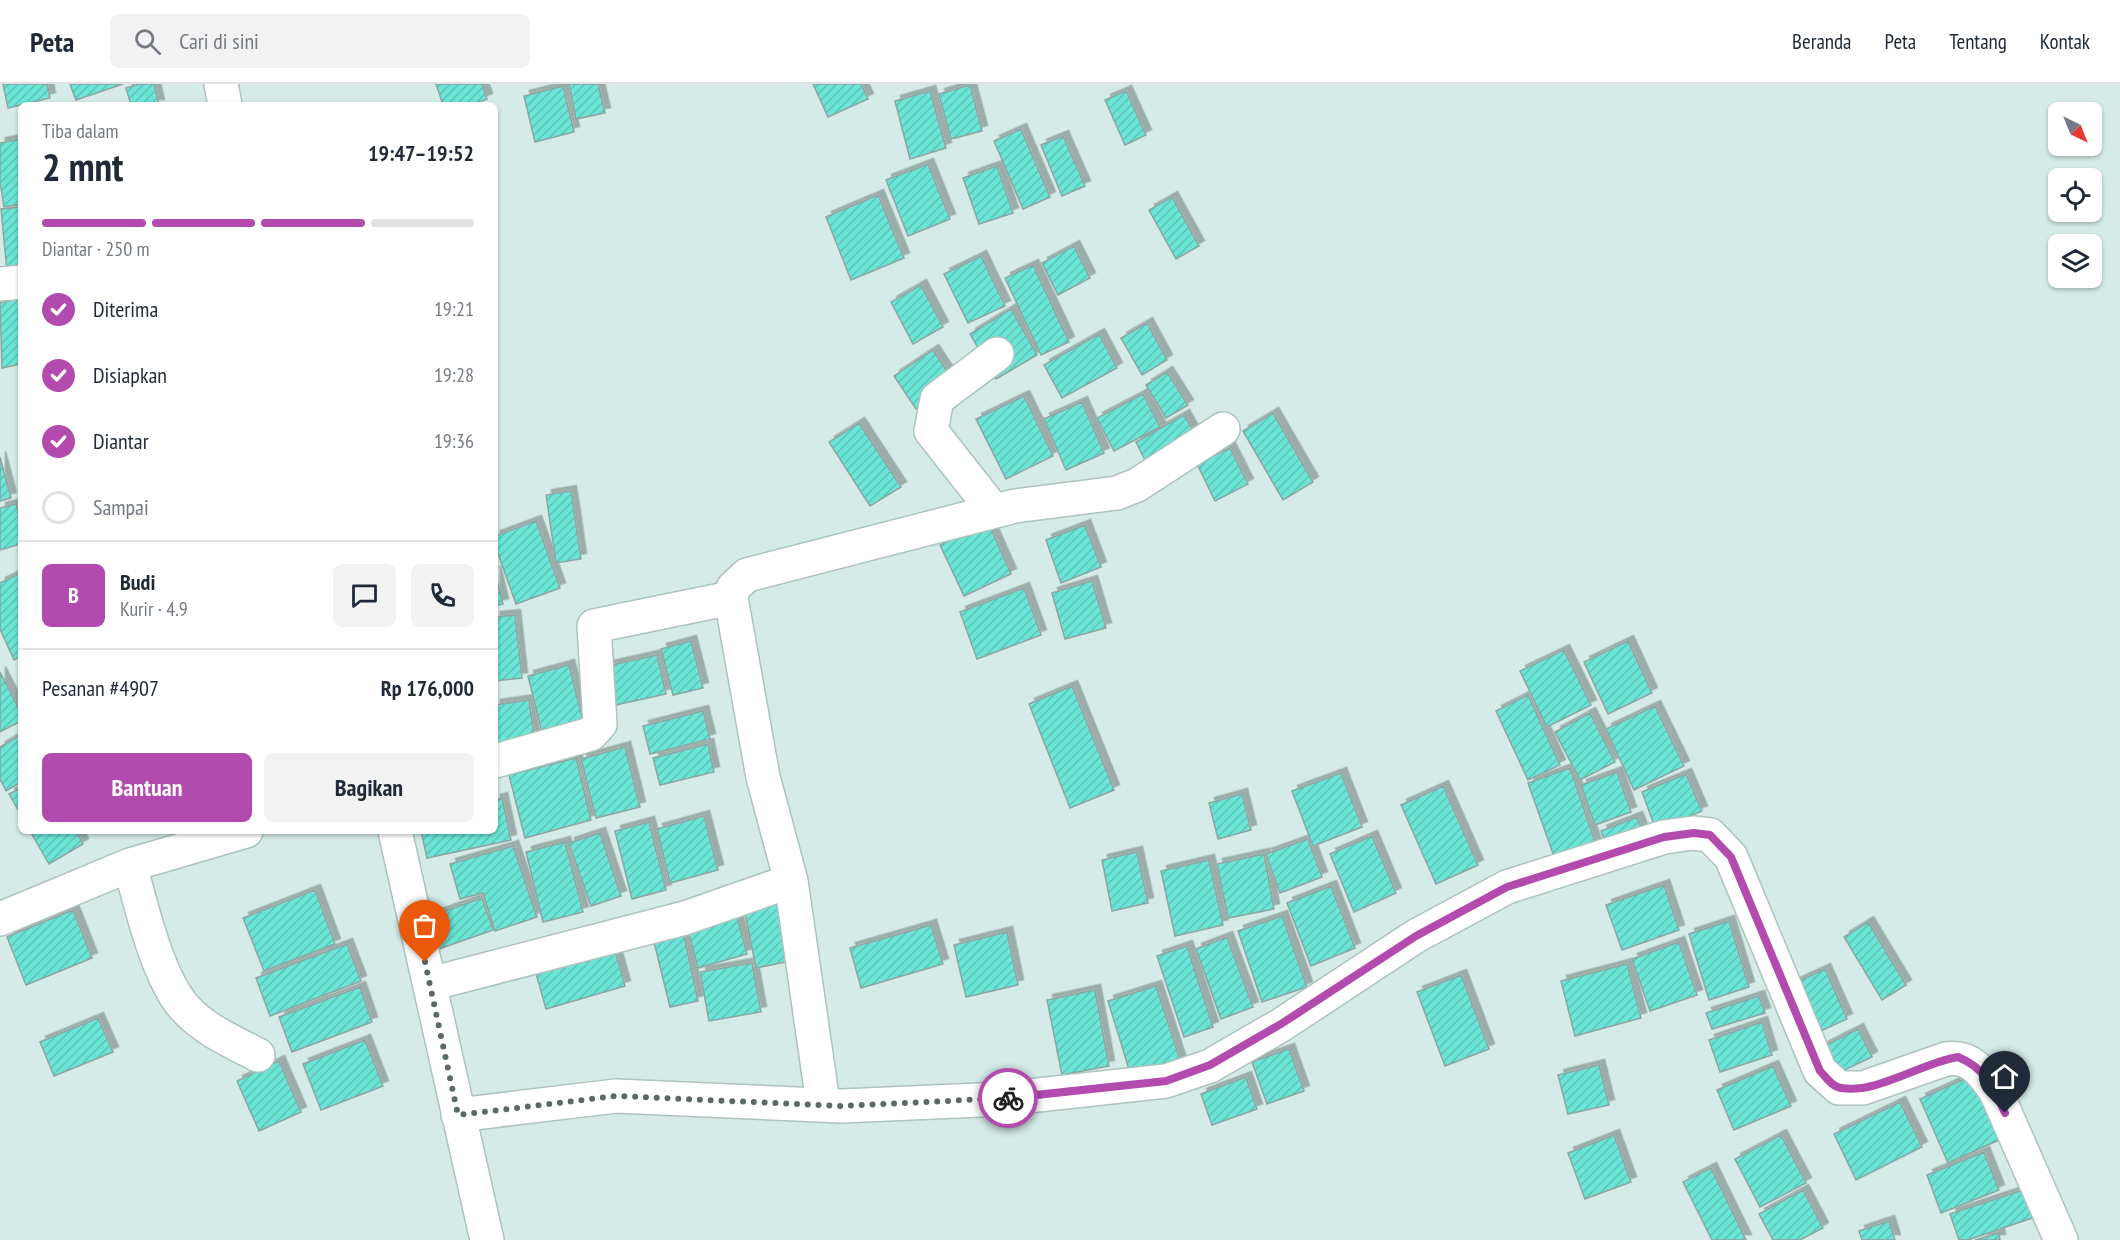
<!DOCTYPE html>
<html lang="id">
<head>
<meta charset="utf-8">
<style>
	:root { --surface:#fff; --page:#f2f2f3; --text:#1f2937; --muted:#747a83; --line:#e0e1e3; --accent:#b34baf }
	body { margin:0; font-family:"PT Sans Narrow",sans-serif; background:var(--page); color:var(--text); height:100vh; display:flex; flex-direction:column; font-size:22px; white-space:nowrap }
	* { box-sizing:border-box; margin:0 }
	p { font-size:20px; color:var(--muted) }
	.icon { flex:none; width:33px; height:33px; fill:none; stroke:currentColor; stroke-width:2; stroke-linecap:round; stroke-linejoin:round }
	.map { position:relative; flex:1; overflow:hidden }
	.panel { position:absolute; left:18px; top:18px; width:480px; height:732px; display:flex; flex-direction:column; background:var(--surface); border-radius:9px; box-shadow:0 2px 4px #0004 }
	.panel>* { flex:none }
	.needle { width:39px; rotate:137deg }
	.controls { position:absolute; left:2048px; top:18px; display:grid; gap:12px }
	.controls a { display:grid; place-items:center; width:54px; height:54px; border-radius:9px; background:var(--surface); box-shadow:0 2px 4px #0004; font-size:30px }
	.pin { position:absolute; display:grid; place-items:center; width:51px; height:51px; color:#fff; margin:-62px -26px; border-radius:50% 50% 50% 0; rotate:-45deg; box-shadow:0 0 6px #0007 }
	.pin .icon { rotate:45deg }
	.courier { position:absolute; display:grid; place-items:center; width:60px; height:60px; margin:-30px; border:4px solid #b34baf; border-radius:50%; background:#fff; color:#222; box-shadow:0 2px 8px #0007 }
	.overview em { font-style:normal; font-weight:700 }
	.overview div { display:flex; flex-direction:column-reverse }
	.overview { display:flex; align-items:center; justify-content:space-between; height:102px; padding:0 24px }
	h1 { font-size:39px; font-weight:700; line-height:45px }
	.bar { display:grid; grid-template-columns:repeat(4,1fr); gap:9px 6px; align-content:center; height:72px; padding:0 24px }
	.bar i { height:8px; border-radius:4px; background:var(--line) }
	.bar .active { background:var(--accent) }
	.bar p { grid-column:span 4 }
	.line { display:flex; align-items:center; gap:15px; padding:0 24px; border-top:2px solid var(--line) }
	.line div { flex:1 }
	.round { display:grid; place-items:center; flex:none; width:63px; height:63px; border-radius:9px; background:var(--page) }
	ol { padding:0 24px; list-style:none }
	li { display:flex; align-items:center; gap:18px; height:66px }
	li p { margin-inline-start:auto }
	li .icon { padding:6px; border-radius:50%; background:var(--accent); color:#fff; stroke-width:4 }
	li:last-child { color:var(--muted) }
	li i { width:33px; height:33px; border:3px solid var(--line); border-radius:50% }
	.primary-button { display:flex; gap:12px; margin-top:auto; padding:12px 24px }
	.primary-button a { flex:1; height:69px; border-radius:9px; background:var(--accent); color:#fff; font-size:24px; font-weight:700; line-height:69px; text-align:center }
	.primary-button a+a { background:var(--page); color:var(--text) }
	header { display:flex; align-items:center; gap:36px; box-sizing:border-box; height:84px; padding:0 30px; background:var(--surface); border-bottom:2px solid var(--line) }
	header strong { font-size:28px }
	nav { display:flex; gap:33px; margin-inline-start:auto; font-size:21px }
	.search { width:420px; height:54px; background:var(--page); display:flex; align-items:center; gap:15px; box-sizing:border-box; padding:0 21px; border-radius:9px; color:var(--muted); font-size:22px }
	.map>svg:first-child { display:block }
</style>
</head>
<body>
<header>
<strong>Peta</strong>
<div class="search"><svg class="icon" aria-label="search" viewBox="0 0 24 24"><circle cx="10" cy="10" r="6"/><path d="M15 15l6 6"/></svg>Cari di sini</div>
<nav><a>Beranda</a><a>Peta</a><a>Tentang</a><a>Kontak</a></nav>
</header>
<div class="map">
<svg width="2120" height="1156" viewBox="0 0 2120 1156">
	<defs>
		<pattern id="building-hatch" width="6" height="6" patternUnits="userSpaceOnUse" patternTransform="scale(1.5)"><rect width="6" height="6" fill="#6be5d6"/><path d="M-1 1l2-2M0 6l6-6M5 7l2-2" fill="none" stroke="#5cc4b7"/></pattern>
		<filter id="shadow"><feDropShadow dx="5.5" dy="-5.5" stdDeviation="0" flood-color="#0004"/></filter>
	</defs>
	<rect width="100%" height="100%" fill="#d4ebe7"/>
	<path fill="url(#building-hatch)" stroke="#8fa5a2" stroke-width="1.5" filter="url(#shadow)" d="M3,0H47L50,14L8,24Z
		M70,0H123L76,16Z
		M140,0H154L159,21H131L126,4Z
		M436,0H482L487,15L471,21H443Z
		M569,0H598L605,29L576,35Z
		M813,0H861L868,15L828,33Z
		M970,1L982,47L951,55L939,10Z
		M563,2L574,48L535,58L524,12Z
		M930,7L946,64L910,75L895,17Z
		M1126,7L1146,51L1125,61L1105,16Z
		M1021,45L1050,113L1023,125L994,57Z
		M1063,52L1085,102L1062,112L1041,61Z
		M21,55V120L4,123L0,98V59Z
		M928,80L950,135L908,152L886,96Z
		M997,82L1013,129L979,140L963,94Z
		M878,111L904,174L851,196L826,133Z
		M1172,113L1199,162L1176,175L1149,126Z
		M21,123V187L7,188L1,125Z
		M1074,162L1090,194L1058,211L1042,179Z
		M981,172L1005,222L968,239L944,190Z
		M1033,181L1069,258L1041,271L1005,194Z
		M921,201L943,243L913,260L891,218Z
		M21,214V280L2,284L0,219Z
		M1011,225L1037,271L996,295L970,250Z
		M1147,239L1167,276L1142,291L1121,254Z
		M1099,250L1117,284L1062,314L1044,281Z
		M933,266L955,299L916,325L894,292Z
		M1167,288L1188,321L1166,334L1146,301Z
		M1143,310L1160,343L1114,367L1097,334Z
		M1024,312L1053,372L1006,395L976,335Z
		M1082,318L1104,369L1066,386L1044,335Z
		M1273,329L1313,398L1283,416L1243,347Z
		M1184,331L1197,354L1148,382L1136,358Z
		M859,339L901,403L870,422L829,358Z
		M1230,364L1248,400L1215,417L1197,380Z
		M0,373L11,414L0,417Z
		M571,407L581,475L556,479L546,411Z
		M16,420L21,440V460L0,466V424Z
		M536,437L560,504L516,520L495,461V452Z
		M988,438L1011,490L964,512L940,461Z
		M1085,441L1101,483L1061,499L1046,456Z
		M495,487L503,520L495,522Z
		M21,489V572L14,576L0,545V499Z
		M1092,497L1106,544L1065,555L1052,509Z
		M1024,504L1041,551L977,575L960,528Z
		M515,531L522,594L495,597V533Z
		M691,557L703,604L673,611L661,565Z
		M1628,557L1652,609L1608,630L1584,578Z
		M1564,566L1591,621L1547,643L1520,587Z
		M657,571L666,610L611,622L603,583Z
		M569,581L584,641L543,652L528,592Z
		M0,588L21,629V637L0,648Z
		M1072,602L1114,706L1070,724L1029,620Z
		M1528,611L1560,681L1528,696L1496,627Z
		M529,616L537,673L495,666V621Z
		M1655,622L1684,682L1634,706L1606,645Z
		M703,627L710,655L650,670L643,642Z
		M1590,629L1615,678L1580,696L1555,648Z
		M21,651V698L6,707L0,695V663Z
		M708,660L714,688L660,701L653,674Z
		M625,663L640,723L596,734L581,675Z
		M576,674L591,736L525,754L509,691Z
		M1570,684L1597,764L1556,778L1528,699Z
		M1617,688L1631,728L1595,741L1581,701Z
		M1341,689L1362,743L1313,762L1292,707Z
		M1686,690L1702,727L1656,746L1642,708Z
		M1443,702L1478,781L1436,800L1401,721Z
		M21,704V731L9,710Z
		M1242,710L1251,746L1218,755L1209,719Z
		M502,714L511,756L427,774L421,747H495V716Z
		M704,732L718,786L670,799L657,745Z
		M1637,733L1645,753L1609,768L1601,747Z
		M649,738L666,806L632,815L615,747Z
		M30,747H76L83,760L49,780Z
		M600,749L621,812L591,822L569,759Z
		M1372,752L1396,809L1354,828L1330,770Z
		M1308,755L1322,793L1280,809L1266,770Z
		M565,758L583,828L543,838L526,768Z
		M513,762L537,833L495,847L483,809L460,815L450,780Z
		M1137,768L1148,819L1112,827L1102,776Z
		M1264,770L1274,825L1228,834L1217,780Z
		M1209,776L1223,841L1175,852L1161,787Z
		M1664,801L1679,846L1622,866L1606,821Z
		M1331,802L1355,864L1311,882L1287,819Z
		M315,806L335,860L264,887L243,834Z
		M482,814L493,846L439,865L428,833Z
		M790,815L801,875L756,884L744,823Z
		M73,826L92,874L26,901L7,853Z
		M735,826L747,870L698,884L686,839Z
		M1282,832L1307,903L1262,918L1238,847Z
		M1729,837L1749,903L1709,916L1689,850Z
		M681,838L698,917L670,923L651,846Z
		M1868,838L1906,901L1882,916L1844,853Z
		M931,841L943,880L861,904L850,864Z
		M1007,848L1018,901L966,913L954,861Z
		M1227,853L1253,923L1221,935L1196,865Z
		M1679,858L1697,911L1650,927L1632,875Z
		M347,860L361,897L270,932L256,894Z
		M1187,862L1213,943L1184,953L1157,872Z
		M614,863L625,902L546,925L535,886Z
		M752,879L761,928L709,937L700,888Z
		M1627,880L1641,934L1575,952L1561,897Z
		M1825,885L1847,935L1812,951L1790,901Z
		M1461,891L1489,965L1445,982L1417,908Z
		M1156,902L1181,979L1132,995L1108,917Z
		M360,903L372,938L292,968L279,933Z
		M1095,906L1109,982L1062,991L1047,916Z
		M1759,912L1765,929L1712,945L1706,929Z
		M98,934L113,968L54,992L40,958Z
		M1762,938L1772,971L1720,988L1709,956Z
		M1858,945L1872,973L1834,991L1820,964Z
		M365,956L383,1002L321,1026L303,980Z
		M1289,965L1304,1007L1267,1020L1252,978Z
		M279,977L301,1028L259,1047L237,997Z
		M1599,981L1609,1021L1568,1030L1558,991Z
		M1773,982L1791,1022L1734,1046L1717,1006Z
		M1971,992L1999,1056L1948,1079L1920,1015Z
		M1246,993L1257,1025L1212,1041L1201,1010Z
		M1900,1018L1922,1063L1856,1096L1834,1050Z
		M1614,1051L1631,1098L1585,1115L1568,1069Z
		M1781,1051L1806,1099L1760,1123L1735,1075Z
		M1984,1068L1999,1106L1941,1129L1927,1091Z
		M1711,1084L1746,1156H1712L1683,1098Z
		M2026,1105L2035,1133L1968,1156H1959L1950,1130Z
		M1803,1106L1823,1144L1800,1156H1773L1759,1130Z
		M1889,1137L1895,1156H1862L1859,1147Z
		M1999,1149L2000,1156H1975Z"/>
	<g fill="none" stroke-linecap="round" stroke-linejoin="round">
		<g stroke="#acc3bf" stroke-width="36">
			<path id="street" d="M221,0L225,21
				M0,200L21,198
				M994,427L931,347L937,315L997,270
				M495,677L591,650L600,640L594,542L731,514
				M395,747L487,1156
				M130,781C141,821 157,892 184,923C203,945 233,958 258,971
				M0,835L130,781L246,747
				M430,900L685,834L791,797
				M823,1019L791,797L763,693L731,514L733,504L747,491L1015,422L1117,409L1137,401L1223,345
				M458,1031L616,1012L842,1022L1002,1015L1166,997L1210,982L1281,941L1416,852L1507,803L1664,753L1693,749L1710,751L1731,773L1820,987L1839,1004H1863L1946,975C1971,971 1983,989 1996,1008L2061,1156"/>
		</g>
		<use href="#street" stroke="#fff" stroke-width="33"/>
	</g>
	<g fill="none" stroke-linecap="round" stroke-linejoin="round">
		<path stroke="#5b6966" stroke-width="6" stroke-dasharray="0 10.8" d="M425,878L458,1031L616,1012L842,1022L1008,1014"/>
		<path stroke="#b34baf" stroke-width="8" d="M1008,1014L1166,997L1210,981L1281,940L1416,852L1507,803L1664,753L1694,749L1710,751L1731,773L1820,987C1826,993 1832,1003 1841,1004C1877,1010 1921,979 1958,973C1984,983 1994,1004 2005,1029"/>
	</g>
</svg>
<div class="controls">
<a><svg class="needle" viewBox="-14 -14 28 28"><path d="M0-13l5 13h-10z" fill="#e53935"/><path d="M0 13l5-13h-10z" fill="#747a83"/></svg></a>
<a><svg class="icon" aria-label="locate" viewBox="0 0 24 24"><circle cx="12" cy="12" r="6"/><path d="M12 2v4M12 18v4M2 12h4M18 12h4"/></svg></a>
<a><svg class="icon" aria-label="layers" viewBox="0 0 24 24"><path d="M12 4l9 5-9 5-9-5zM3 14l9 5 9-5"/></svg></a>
</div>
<div class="pin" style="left:425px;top:878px;background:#ea580c"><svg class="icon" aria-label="bag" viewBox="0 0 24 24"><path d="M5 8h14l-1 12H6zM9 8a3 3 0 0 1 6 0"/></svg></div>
<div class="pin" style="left:2005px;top:1029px;background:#1f2937"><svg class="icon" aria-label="home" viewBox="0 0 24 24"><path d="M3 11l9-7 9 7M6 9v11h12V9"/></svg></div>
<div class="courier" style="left:1008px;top:1014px"><svg class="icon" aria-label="bike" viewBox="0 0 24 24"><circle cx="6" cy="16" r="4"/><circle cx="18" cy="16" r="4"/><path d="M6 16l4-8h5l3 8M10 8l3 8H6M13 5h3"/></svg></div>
<section class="panel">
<div class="overview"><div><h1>2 mnt</h1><p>Tiba dalam</p></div><em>19:47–19:52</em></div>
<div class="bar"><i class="active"></i><i class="active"></i><i class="active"></i><i></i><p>Diantar · 250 m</p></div>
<ol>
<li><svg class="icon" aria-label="check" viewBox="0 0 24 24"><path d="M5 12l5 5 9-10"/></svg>Diterima<p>19:21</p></li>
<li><svg class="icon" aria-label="check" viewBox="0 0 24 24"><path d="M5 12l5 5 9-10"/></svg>Disiapkan<p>19:28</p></li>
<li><svg class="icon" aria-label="check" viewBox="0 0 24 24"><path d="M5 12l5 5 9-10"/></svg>Diantar<p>19:36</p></li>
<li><i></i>Sampai</li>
</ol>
<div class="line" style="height:108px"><b class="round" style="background:var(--accent);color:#fff">B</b><div><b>Budi</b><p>Kurir · 4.9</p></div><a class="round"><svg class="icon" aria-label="chat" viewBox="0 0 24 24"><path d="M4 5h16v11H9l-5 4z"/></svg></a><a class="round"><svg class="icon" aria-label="phone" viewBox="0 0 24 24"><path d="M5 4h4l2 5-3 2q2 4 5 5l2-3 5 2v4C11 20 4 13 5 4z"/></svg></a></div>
<div class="line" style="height:78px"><div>Pesanan #4907</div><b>Rp 176,000</b></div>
<div class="primary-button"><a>Bantuan</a><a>Bagikan</a></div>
</section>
</div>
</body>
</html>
